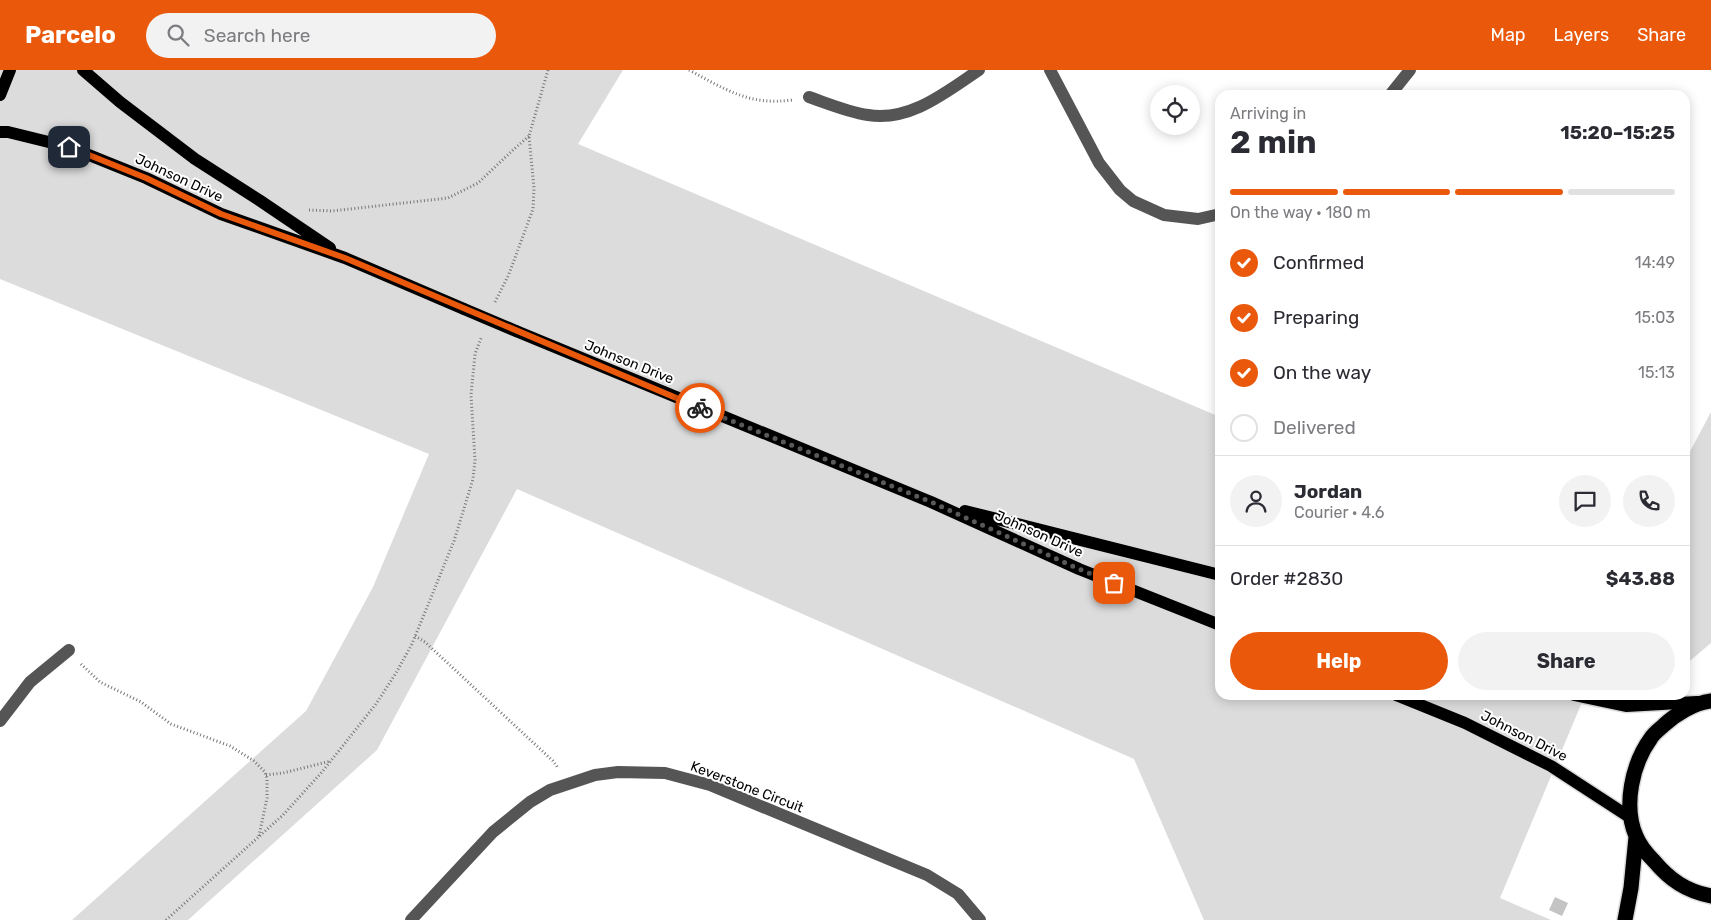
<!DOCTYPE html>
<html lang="en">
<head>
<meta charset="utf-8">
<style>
	:root { --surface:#fff; --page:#f2f2f3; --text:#2b2b33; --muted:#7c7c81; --line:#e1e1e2; --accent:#ea580c }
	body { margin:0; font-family:Rubik,sans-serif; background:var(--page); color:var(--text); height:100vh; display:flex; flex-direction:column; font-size:19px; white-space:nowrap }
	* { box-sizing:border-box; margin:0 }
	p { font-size:16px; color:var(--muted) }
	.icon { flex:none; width:28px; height:28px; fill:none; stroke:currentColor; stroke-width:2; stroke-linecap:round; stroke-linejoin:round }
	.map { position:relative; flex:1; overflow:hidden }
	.details { position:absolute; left:1215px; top:20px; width:475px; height:610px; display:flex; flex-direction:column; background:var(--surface); border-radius:15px; box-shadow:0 2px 12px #0003 }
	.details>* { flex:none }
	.tools { position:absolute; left:1150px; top:15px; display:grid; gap:10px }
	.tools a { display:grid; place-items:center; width:50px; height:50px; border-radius:50%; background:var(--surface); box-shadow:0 2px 12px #0003; font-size:25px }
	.pin { position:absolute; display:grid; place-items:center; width:42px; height:42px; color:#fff; margin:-21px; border-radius:10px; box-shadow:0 2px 8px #0006 }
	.courier { position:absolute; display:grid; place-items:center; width:50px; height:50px; margin:-25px; border:4px solid #ea580c; border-radius:50%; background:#fff; color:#222; box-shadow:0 1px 6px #0007 }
	.head em { font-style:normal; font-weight:700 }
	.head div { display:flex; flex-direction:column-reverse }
	.head { display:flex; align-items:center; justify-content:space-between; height:85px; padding:0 15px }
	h1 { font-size:32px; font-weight:700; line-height:38px }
	.bar { display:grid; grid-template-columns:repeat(4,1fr); gap:8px 5px; align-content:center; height:60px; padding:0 15px }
	.bar i { height:6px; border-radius:4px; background:var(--line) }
	.bar .current { background:var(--accent) }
	.bar p { grid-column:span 4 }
	.line { display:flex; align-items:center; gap:12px; padding:0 15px; border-top:1px solid var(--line) }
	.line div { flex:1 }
	.round { display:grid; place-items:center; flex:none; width:52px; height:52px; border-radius:26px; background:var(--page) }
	ol { padding:0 15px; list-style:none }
	li { display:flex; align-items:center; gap:15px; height:55px }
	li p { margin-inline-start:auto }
	li .icon { padding:5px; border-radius:50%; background:var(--accent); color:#fff; stroke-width:4 }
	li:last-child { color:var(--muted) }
	li i { width:28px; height:28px; border:2px solid var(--line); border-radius:50% }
	.cta { display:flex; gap:10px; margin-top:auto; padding:10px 15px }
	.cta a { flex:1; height:58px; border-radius:30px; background:var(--accent); color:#fff; font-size:20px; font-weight:700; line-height:58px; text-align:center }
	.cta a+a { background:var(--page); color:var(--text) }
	header { display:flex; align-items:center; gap:30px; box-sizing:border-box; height:70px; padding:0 25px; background:var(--accent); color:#fff }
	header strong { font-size:24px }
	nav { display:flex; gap:28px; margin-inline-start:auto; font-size:18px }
	.search { width:350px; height:45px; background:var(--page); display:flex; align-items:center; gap:12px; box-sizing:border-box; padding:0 18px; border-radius:28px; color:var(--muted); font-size:19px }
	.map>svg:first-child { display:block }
</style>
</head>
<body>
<header>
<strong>Parcelo</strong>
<div class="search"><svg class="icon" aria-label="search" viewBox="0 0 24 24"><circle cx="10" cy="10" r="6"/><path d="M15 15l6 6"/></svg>Search here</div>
<nav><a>Map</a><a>Layers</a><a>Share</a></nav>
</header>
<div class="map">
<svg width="1711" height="850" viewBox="0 0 1711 850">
	<rect width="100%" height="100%" fill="#fff"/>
	<path fill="#dcdcdc" d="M0,0H623L578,74L1220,347V625H1585L1500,828L1551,850H1204L1134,689L517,419L377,680L188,850H72L306,641L373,517L429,384L0,209Z
		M1711,342V573L1685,595V391Z"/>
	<path fill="#c4c4c4" d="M1555,827L1568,833L1562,846L1549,840Z"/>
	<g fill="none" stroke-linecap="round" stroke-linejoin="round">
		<g stroke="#dbdbdb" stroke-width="15">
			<path id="major" d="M83,0L120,32L195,89L259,130L330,178
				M0,25L10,0
				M0,62H8L69,77L146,108L221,144L345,188L464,239
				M516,261L931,432L1079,499L1220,555
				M965,441L1220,505
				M1396,625L1465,653L1551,696L1631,748
				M1574,625L1626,636L1697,632"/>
		</g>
		<g stroke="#dbdbdb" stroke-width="18">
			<path id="highway" d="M1711,631C1694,633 1676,644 1664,655C1660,659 1654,663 1651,668C1632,694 1623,736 1636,766C1640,776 1647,784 1654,791C1670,810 1686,821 1711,826
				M1625,850L1631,818L1636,767"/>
		</g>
		<path stroke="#777" stroke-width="3" stroke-dasharray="1 2.5" stroke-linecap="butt" d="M689,0C725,19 749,36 792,30
			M309,140L332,141L448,128L478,113L513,80L529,66
			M495,232L509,204L533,139L534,118L529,66L548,0
			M1685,403H1686
			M415,566L425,572L553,691L558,698
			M81,594L100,612L141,632L171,654L230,676L254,691L265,702L267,709V728L259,766
			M266,705L283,703L331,691
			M166,850L283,745L322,702L376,634L396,603L412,574L454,471L473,409L475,390L471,325L475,284L481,268"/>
		<path stroke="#555" stroke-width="12" d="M1050,0L1099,93L1120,120L1133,131L1164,145L1198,149L1220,144
			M1390,25L1410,0
			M809,27C829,34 848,42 868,45C910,52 946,22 979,0
			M0,651L30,612L69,580
			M411,850L493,762L530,732L550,720L595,705L618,702L665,703L710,715L927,805L958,824L980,850"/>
		<use href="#major" stroke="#000" stroke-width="12"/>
		<use href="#highway" stroke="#000" stroke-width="15"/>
		<g stroke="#dbdbdb" stroke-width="15" stroke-linecap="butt">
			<path id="major-bridge" d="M464,239L516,261"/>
		</g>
		<use href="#major-bridge" stroke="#000" stroke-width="12"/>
	</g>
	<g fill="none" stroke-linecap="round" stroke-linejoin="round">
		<path stroke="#595959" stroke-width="5" stroke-dasharray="0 9" d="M700,338L931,432L1079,499L1114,513"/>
		<path stroke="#ea580c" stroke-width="6" d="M69,77L146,108L221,144L345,188L700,338"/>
	</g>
	<g text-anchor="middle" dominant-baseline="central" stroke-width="4" stroke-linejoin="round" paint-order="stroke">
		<g font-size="14" fill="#000" stroke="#fff">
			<text transform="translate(179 108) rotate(25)">Johnson Drive</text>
			<text transform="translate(629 292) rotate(22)">Johnson Drive</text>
			<text transform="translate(1039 464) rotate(24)">Johnson Drive</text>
			<text transform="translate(1524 666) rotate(27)">Johnson Drive</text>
			<text transform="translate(747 717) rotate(21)">Keverstone Circuit</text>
		</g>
	</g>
</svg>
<div class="tools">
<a><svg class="icon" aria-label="locate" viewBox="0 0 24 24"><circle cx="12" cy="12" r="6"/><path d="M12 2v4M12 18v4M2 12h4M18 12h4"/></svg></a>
</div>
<div class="pin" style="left:1114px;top:513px;background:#ea580c"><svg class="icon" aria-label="bag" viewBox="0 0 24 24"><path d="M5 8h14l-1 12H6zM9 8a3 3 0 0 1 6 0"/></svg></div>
<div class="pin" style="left:69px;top:77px;background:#1f2937"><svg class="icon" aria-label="home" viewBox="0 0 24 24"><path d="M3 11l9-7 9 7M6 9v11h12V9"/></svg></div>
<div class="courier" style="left:700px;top:338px"><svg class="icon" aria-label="bike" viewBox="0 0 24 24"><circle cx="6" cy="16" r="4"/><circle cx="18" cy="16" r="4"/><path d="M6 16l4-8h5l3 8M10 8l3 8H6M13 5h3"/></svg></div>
<section class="details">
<div class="head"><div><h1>2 min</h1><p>Arriving in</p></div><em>15:20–15:25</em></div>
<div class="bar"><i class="current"></i><i class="current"></i><i class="current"></i><i></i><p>On the way · 180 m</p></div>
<ol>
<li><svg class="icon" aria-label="check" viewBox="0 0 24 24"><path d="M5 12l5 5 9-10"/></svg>Confirmed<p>14:49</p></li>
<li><svg class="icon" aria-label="check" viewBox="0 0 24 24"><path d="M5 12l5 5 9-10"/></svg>Preparing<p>15:03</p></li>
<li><svg class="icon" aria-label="check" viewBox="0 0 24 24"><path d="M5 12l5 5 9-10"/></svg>On the way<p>15:13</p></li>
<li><i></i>Delivered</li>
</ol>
<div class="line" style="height:90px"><a class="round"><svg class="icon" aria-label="person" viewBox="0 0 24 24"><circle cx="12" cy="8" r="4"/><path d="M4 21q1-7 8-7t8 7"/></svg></a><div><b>Jordan</b><p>Courier · 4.6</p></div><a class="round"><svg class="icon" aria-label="chat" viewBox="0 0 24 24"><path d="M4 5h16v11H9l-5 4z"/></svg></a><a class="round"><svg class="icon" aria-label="phone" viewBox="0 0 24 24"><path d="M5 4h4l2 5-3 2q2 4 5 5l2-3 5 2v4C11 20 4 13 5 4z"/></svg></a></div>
<div class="line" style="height:65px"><div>Order #2830</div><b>$43.88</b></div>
<div class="cta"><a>Help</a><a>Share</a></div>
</section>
</div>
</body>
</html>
